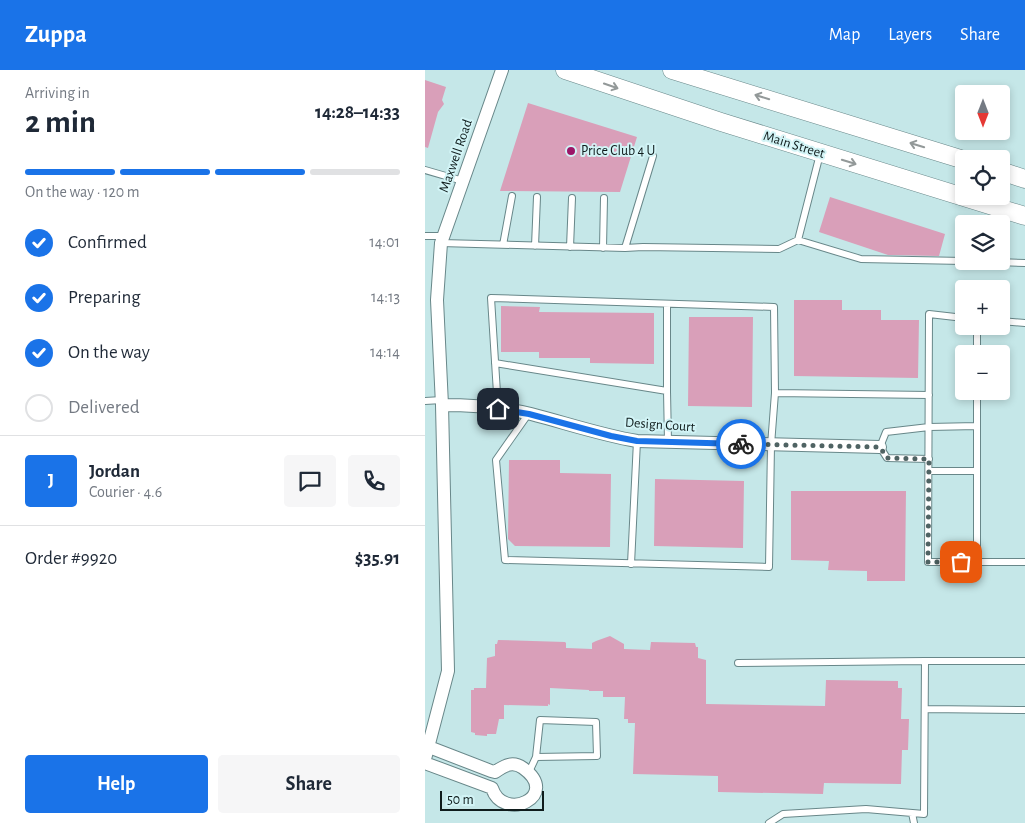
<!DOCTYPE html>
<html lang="en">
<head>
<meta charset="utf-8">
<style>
	:root { --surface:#fff; --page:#f6f6f7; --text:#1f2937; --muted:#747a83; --line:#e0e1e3; --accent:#1a73e8 }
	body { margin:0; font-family:"Alegreya Sans",sans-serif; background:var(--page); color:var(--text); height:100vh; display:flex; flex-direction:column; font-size:19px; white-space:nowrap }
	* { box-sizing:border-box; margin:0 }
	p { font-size:16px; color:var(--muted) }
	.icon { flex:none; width:28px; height:28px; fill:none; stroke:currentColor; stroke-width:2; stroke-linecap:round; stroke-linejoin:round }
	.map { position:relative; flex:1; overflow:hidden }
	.sheet { display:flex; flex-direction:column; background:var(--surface); width:425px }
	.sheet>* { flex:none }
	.needle { width:32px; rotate:180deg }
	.tools { position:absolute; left:530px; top:15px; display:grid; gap:10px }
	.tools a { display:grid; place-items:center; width:55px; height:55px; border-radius:5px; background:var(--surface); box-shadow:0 2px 8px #0003; font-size:25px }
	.scale { position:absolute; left:15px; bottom:12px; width:104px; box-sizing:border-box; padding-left:5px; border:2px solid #0f1c1c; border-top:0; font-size:14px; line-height:18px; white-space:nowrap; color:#0f1c1c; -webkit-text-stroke:4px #d2f4f6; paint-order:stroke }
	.pin { position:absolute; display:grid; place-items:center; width:42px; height:42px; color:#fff; margin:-21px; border-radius:10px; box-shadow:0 2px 8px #0006 }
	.courier { position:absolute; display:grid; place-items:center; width:50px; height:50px; margin:-25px; border:4px solid #1a73e8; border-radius:50%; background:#fff; color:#222; box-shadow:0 1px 6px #0007 }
	.overview em { font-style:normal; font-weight:700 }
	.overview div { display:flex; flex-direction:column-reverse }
	.overview { display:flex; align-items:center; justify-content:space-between; height:85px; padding:0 25px }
	h1 { font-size:32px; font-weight:700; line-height:38px }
	.bar { display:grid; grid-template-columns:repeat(4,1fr); gap:8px 5px; align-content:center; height:60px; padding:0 25px }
	.bar i { height:6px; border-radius:4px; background:var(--line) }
	.bar .active { background:var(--accent) }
	.bar p { grid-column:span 4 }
	.line { display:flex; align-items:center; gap:12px; padding:0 25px; border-top:1px solid var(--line) }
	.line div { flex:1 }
	.round { display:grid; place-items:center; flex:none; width:52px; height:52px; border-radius:5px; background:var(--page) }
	ol { padding:0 25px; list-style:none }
	li { display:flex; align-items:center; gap:15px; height:55px }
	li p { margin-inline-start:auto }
	li .icon { padding:5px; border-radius:50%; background:var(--accent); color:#fff; stroke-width:4 }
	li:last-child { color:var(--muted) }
	li i { width:28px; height:28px; border:2px solid var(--line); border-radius:50% }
	.action { display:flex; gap:10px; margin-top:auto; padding:10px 25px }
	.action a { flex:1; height:58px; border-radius:5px; background:var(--accent); color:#fff; font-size:20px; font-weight:700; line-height:58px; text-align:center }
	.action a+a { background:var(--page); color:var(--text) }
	header { display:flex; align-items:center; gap:30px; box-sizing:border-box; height:70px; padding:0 25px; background:var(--accent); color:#fff }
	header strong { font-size:24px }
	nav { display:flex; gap:28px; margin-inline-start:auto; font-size:18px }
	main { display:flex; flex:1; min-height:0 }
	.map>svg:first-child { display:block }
</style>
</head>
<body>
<header>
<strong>Zuppa</strong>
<nav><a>Map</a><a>Layers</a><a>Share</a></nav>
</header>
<main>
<section class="sheet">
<div class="overview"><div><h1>2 min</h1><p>Arriving in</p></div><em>14:28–14:33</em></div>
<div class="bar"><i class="active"></i><i class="active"></i><i class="active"></i><i></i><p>On the way · 120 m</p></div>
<ol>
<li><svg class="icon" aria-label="check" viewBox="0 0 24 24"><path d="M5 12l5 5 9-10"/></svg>Confirmed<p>14:01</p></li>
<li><svg class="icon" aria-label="check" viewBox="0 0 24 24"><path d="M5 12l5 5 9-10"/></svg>Preparing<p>14:13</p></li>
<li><svg class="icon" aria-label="check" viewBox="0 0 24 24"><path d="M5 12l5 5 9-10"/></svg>On the way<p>14:14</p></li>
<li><i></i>Delivered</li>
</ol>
<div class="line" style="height:90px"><b class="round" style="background:var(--accent);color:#fff">J</b><div><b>Jordan</b><p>Courier · 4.6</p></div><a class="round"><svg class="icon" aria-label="chat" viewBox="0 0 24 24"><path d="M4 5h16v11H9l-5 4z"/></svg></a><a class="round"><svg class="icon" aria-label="phone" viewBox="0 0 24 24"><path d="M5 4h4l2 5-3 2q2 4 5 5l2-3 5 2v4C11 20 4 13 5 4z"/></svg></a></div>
<div class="line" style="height:65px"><div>Order #9920</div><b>$35.91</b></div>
<div class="action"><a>Help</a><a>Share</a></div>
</section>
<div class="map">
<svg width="600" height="753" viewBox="0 0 600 753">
	<rect width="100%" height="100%" fill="#c5e7e8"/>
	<path fill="#d99fb9" d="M0,10L21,17L17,30L19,34L13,42L3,78L0,77Z
		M103,33L212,67L195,122L75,121Z
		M405,127L520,164L514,186L463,185L394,162Z
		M369,230H417V240H456V250H494L493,308L369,306Z
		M76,236L115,237L114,242L229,243V294L165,293V288H114V282H76Z
		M264,247H328L327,337L263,336Z
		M84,390H135V403L186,404L185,477L90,476L83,469Z
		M230,409L319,411L318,478L229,476Z
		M366,421H481L480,511H442V501L403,500L404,491L366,490Z
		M185,566L199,574V579L225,580L226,572L270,573L271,577H273V588L281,590V634L400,636L401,610L473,611V618H477L476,649H484L483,680H477L476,714L399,713L398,724L293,722V706L208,704L210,653H203V649H199L200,627H178V621H164V620L125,618V635L123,634V636L79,635V649H74L71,664H62V666L50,665V663L46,662V620H49V618H61L62,588L70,586V574H72L73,570L140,572L141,573V578L167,579V573L171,571Z"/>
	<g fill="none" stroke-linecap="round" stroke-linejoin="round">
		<g stroke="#688789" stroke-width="8">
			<path id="service" d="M395,84L373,170L436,189L539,191
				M0,100L38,111
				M0,166H18
				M16,173L200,178L228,86
				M78,175L87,126
				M110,176L112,127
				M145,177L147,128
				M178,178L179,128
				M200,178L218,177L354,179L373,170
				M542,191L600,193
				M242,234V321
				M539,248L504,244L503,492H600
				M576,251L600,253
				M552,284V256
				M70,293L242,321L243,372
				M0,331L17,330
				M73,339L66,228L349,237L350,323L504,325
				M104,343L71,390L80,490L344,497L346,375L350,323
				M504,389L462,388L455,377L461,362L504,357L552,356
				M504,401H552
				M552,492V321
				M206,494L212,371
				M500,591H600
				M313,593L500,591L499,744L441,739L358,744L344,753
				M500,639L600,640
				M104,702L111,687L115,650L171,652L172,686L111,687
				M487,743L489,753"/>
		</g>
		<g stroke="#688789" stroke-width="14">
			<path id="minor" d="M17,335C47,335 77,337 106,344C141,353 176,365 212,371L455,377
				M0,689L23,601L17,335L12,230L16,173L77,0
				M0,693L67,718C78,753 137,726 98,698C88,691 80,695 70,702L66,701L4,677"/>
		</g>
		<g stroke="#688789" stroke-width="19">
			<path id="secondary" d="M140,0L296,52L600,146
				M247,0L539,90
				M576,101L600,109"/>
		</g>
		<use href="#service" stroke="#fff" stroke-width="6"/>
		<use href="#minor" stroke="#fff" stroke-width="12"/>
		<use href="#secondary" stroke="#fff" stroke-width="18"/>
	</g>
	<defs><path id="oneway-shaft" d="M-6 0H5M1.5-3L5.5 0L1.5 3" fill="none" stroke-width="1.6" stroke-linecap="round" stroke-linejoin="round" transform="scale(1.25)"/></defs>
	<g stroke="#939999">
		<use href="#oneway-shaft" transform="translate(186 16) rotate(19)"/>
		<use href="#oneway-shaft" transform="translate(337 27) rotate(-163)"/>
		<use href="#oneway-shaft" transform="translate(492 75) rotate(-163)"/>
		<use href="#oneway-shaft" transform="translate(424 92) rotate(17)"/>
	</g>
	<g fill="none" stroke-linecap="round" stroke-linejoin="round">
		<path stroke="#4f6363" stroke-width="5" stroke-dasharray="0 9" d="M316,374L455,377L462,388L504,389L503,492H536"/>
		<path stroke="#1a73e8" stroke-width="6" d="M73,339L104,344L186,366L212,371L316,374"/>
	</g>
	<circle fill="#9c1668" stroke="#d2f4f6" stroke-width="2" cx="146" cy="81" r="5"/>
	<g text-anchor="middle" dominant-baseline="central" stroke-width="4" stroke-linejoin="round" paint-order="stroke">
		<g font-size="14" fill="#0f1c1c" stroke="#d2f4f6">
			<text transform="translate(369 75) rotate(17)">Main Street</text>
			<text transform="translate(31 86) rotate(-71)">Maxwell Road</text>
			<text transform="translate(235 355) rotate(4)">Design Court</text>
		</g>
		<g font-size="14" fill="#0f1c1c" stroke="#d2f4f6" text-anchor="start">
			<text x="156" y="81">Price Club 4 U</text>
		</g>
	</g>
</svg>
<div class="tools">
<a><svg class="needle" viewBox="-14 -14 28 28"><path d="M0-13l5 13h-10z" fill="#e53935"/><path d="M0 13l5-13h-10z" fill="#747a83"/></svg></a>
<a><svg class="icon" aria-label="locate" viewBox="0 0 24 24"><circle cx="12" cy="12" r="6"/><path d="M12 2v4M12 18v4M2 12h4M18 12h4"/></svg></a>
<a><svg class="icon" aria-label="layers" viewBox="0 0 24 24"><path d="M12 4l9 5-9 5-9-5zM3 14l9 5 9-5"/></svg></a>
<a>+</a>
<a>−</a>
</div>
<div class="scale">50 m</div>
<div class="pin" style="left:536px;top:492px;background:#ea580c"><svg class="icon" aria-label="bag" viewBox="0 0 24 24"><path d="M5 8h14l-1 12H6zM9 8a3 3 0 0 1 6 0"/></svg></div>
<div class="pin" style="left:73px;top:339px;background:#1f2937"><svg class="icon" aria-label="home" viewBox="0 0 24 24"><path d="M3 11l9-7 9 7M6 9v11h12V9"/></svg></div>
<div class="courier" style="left:316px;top:374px"><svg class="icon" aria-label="bike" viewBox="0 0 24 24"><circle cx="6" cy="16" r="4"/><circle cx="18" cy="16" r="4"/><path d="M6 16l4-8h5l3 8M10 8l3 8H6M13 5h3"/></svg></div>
</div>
</main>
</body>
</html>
